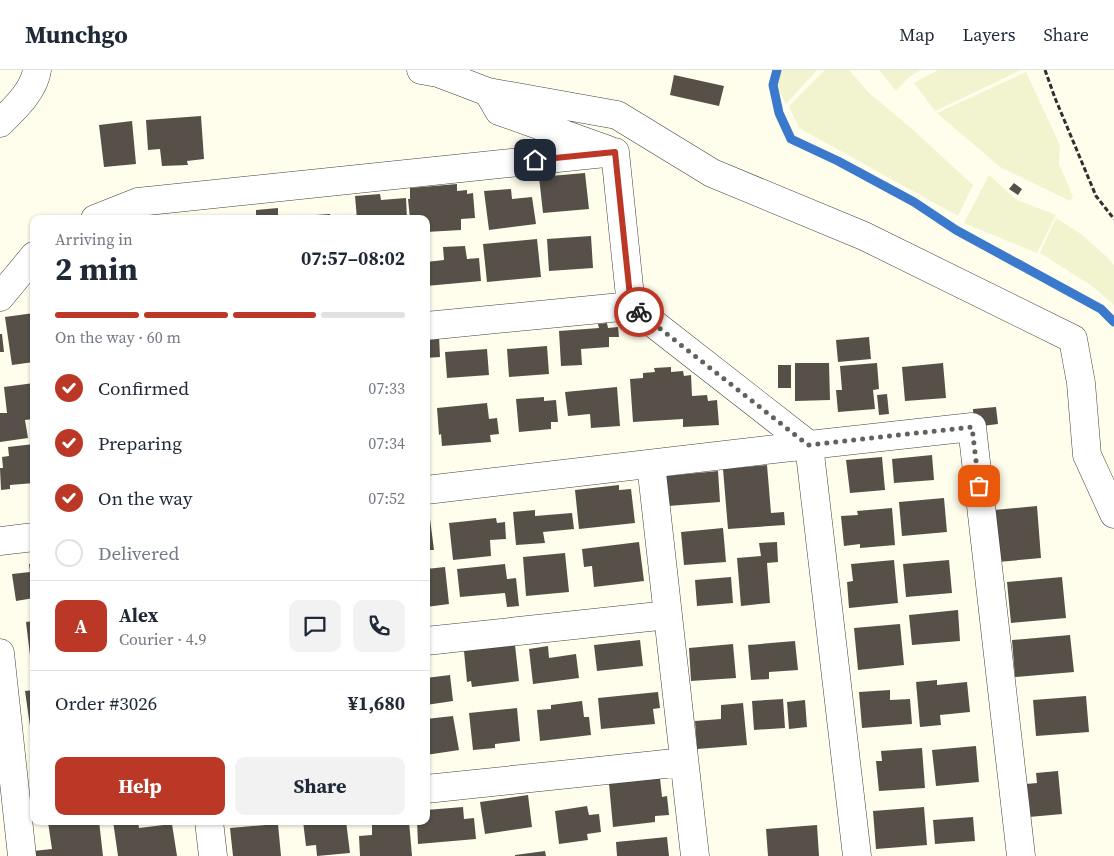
<!DOCTYPE html>
<html lang="en">
<head>
<meta charset="utf-8">
<style>
	:root { --surface:#fff; --page:#f2f2f3; --text:#1f2937; --muted:#747a83; --line:#e0e1e3; --accent:#bc3826 }
	body { margin:0; font-family:"Source Serif 4",serif; background:var(--page); color:var(--text); height:100vh; display:flex; flex-direction:column; font-size:19px; white-space:nowrap }
	* { box-sizing:border-box; margin:0 }
	p { font-size:16px; color:var(--muted) }
	.icon { flex:none; width:28px; height:28px; fill:none; stroke:currentColor; stroke-width:2; stroke-linecap:round; stroke-linejoin:round }
	.map { position:relative; flex:1; overflow:hidden }
	.sheet { position:absolute; left:30px; top:145px; width:400px; height:610px; display:flex; flex-direction:column; background:var(--surface); border-radius:10px; box-shadow:0 1px 4px #0004 }
	.sheet>* { flex:none }
	.pin { position:absolute; display:grid; place-items:center; width:42px; height:42px; color:#fff; margin:-21px; border-radius:10px; box-shadow:0 2px 8px #0006 }
	.courier { position:absolute; display:grid; place-items:center; width:50px; height:50px; margin:-25px; border:4px solid #bc3826; border-radius:50%; background:#fff; color:#222; box-shadow:0 1px 6px #0007 }
	.head em { font-style:normal; font-weight:700 }
	.head div { display:flex; flex-direction:column-reverse }
	.head { display:flex; align-items:center; justify-content:space-between; height:85px; padding:0 25px }
	h1 { font-size:32px; font-weight:700; line-height:38px }
	.bar { display:grid; grid-template-columns:repeat(4,1fr); gap:8px 5px; align-content:center; height:60px; padding:0 25px }
	.bar i { height:6px; border-radius:4px; background:var(--line) }
	.bar .on { background:var(--accent) }
	.bar p { grid-column:span 4 }
	.line { display:flex; align-items:center; gap:12px; padding:0 25px; border-top:1px solid var(--line) }
	.line div { flex:1 }
	.round { display:grid; place-items:center; flex:none; width:52px; height:52px; border-radius:10px; background:var(--page) }
	ol { padding:0 25px; list-style:none }
	li { display:flex; align-items:center; gap:15px; height:55px }
	li p { margin-inline-start:auto }
	li .icon { padding:5px; border-radius:50%; background:var(--accent); color:#fff; stroke-width:4 }
	li:last-child { color:var(--muted) }
	li i { width:28px; height:28px; border:2px solid var(--line); border-radius:50% }
	.cta { display:flex; gap:10px; margin-top:auto; padding:10px 25px }
	.cta a { flex:1; height:58px; border-radius:10px; background:var(--accent); color:#fff; font-size:20px; font-weight:700; line-height:58px; text-align:center }
	.cta a+a { background:var(--page); color:var(--text) }
	header { display:flex; align-items:center; gap:30px; box-sizing:border-box; height:70px; padding:0 25px; background:var(--surface); border-bottom:1px solid var(--line) }
	header strong { font-size:24px }
	nav { display:flex; gap:28px; margin-inline-start:auto; font-size:18px }
	.map>svg:first-child { display:block }
</style>
</head>
<body>
<header>
<strong>Munchgo</strong>
<nav><a>Map</a><a>Layers</a><a>Share</a></nav>
</header>
<div class="map">
<svg width="1114" height="786" viewBox="0 0 1114 786">
	<rect width="100%" height="100%" fill="#fffeed"/>
	<path fill="#f1f4ce" d="M779,0H817L786,34L776,15Z
		M825,0H849L868,22L911,58L973,115L958,146L799,58L789,36Z
		M879,0H921L908,8L896,21Z
		M938,0H1021L935,41L914,13Z
		M1026,2L1060,75L1059,94L1073,127L1070,131L1000,97L937,43Z
		M989,105L1017,130L1056,145L1037,183L964,153Z
		M1056,148L1081,164L1108,188L1114,195V235L1092,216L1040,183Z"/>
	<g fill="none" stroke-linecap="round" stroke-linejoin="round">
		<path stroke="#3a79cc" stroke-width="9" d="M777,0L773,15L779,43L791,69L838,91L914,132L956,160L1101,239L1114,252"/>
	</g>
	<path fill="#565049" d="M674,5L724,16L719,36L670,25Z
		M201,46L204,89L187,91L188,95L162,96L160,79L148,80L146,50Z
		M132,51L136,94L104,97L99,55Z
		M585,103L589,139L543,143L539,107Z
		M1014,113L1022,119L1018,125L1009,119Z
		M457,114V121L467,120V124L473,123L475,148L461,149V160L426,162V149H410L408,129H410V118Z
		M511,119L512,129L532,127L536,154L489,160L484,121Z
		M380,124L381,130L406,128L407,149H357L355,126Z
		M278,138V149H256V140Z
		M330,144L331,149H287V147Z
		M591,166L593,198L549,201L547,169Z
		M537,169L541,207L487,212L483,174Z
		M465,176L467,189L479,188L481,211L426,216V192L444,190L443,177Z
		M34,243V292L12,295L5,247Z
		M607,253L608,258L618,257L619,267H609V277L581,279L582,295L561,296L559,261L599,258L598,254Z
		M0,264H2L4,282H0Z
		M439,266L440,287L426,288V267Z
		M869,267L871,289L838,292L836,270Z
		M547,276L549,304L509,307L507,279Z
		M487,279L489,305L447,308L445,282Z
		M795,293H829L830,330L795,331Z
		M877,293L879,319L873,320L875,339L838,342L836,320H842L840,296Z
		M943,293L946,328L905,331L902,297Z
		M778,295H791V318H778Z
		M671,297V302L683,301L684,306L691,305L692,326L707,325L708,331L717,330L719,355L683,357V349L633,352L630,309L643,308V303L655,302L654,298Z
		M34,313V349L25,350L28,368L0,372V343H7L4,317Z
		M617,317L620,356L591,358L590,344L568,346L565,322Z
		M887,324L889,344L879,345L877,325Z
		M544,327V331L556,330L558,352H551V359L519,362L516,329Z
		M487,333L489,349L497,348L499,364L490,365L491,372L442,376L441,364L439,365L437,338Z
		M996,337L998,354L974,357L973,339Z
		M426,344H428L429,369H426Z
		M34,374V413L10,415V419L1,420L0,398H3L2,387L9,386L8,377Z
		M932,385L934,410L894,413L892,389Z
		M882,387L885,420L850,423L846,390Z
		M767,395L771,443L784,442L785,455L728,459L723,399Z
		M718,401L720,432L668,436L666,406Z
		M619,415V420L631,419L635,453L579,459L575,420Z
		M944,428L947,462L902,466L899,432Z
		M1037,436L1041,488L998,492L994,440Z
		M892,438L895,475L860,478V474L844,476L841,446L858,445L857,441Z
		M535,440V446L572,443L574,459L543,462L545,473L516,475L513,442Z
		M496,448L497,453L505,452L506,469L490,470L491,486L453,490L449,453Z
		M426,449H430L434,480H426Z
		M723,458L726,492L684,495L681,462Z
		M639,472L644,511L594,517L592,496L584,497L582,479Z
		M777,472L778,492L767,493L770,533L741,536L737,488L761,486L759,473Z
		M565,483L569,522L526,526L523,487Z
		M894,490L898,533L849,538L847,512L853,511L851,494Z
		M949,490L952,523L906,527L903,494Z
		M34,493V528L16,531L12,504L30,502L29,494Z
		M505,494L507,509L516,508L519,536L507,537L505,523L460,527L457,499Z
		M445,497L449,534L426,537V499Z
		M731,507L733,533L697,536L695,510Z
		M1062,507L1066,548L1011,553L1007,512Z
		M958,540L960,571L912,575L909,545Z
		M34,551V585H30L26,552Z
		M900,554L904,595L858,600L854,558Z
		M1070,565L1074,602L1015,607L1012,570Z
		M640,570L643,596L597,601L594,575Z
		M795,571L798,600L769,602V609L751,610L748,575Z
		M733,574L736,608L691,611L689,578Z
		M515,575L519,611L472,617L471,611L467,612L464,581Z
		M548,576L549,588L576,584L579,608L533,614L529,579Z
		M450,605L453,631L426,635V608Z
		M937,610V615L967,612L970,642L940,645L941,655L920,657L916,612Z
		M34,620V663H31L25,621Z
		M890,620V630L910,629L912,654L862,658L859,622Z
		M658,622L660,638L653,639L655,654L601,659L598,628Z
		M1086,626L1089,662L1036,666L1033,630Z
		M783,629L785,658L754,660L752,631Z
		M805,630L807,657L789,659L787,632Z
		M582,631L584,647H589L591,665L540,671L537,640L551,639V635Z
		M743,633L747,675L697,679L695,651L721,649V635Z
		M517,638L520,671L495,674V678L473,680L469,643Z
		M453,646L459,680L426,685V649Z
		M976,676L979,712L936,716L932,680Z
		M922,678L925,718L879,721L876,691H882L881,681Z
		M1058,701L1062,744L1029,747L1026,714L1037,713L1036,703Z
		M660,708L662,727L667,726L669,745L655,746V752L613,757L609,714Z
		M528,725L532,757L485,764L480,732Z
		M587,736L589,745L599,744L601,762L587,764L588,770L559,774L555,741Z
		M463,737L464,749L474,748L476,769L418,774L417,751H426V740Z
		M924,737L927,775L876,779L873,741Z
		M973,747L975,771L935,774L933,750Z
		M56,751H99L103,786H34L33,781L52,779L48,752Z
		M113,751H138L139,758L172,754L177,786H118Z
		M303,751H346L350,783L317,786L316,775L306,776Z
		M372,751H409L412,786H360L359,766L372,765Z
		M278,754L281,786H233L230,758Z
		M817,755L819,786H768L766,759Z
		M667,767L669,786H617L616,772Z
		M545,781L546,786H515V785Z"/>
	<g fill="none" stroke-linecap="round" stroke-linejoin="round">
		<g stroke="#404040" stroke-width="29">
			<path id="minor" d="M421,0L438,3L488,22L499,41L608,80
				M488,22L617,45L712,103L864,166L1073,269L1081,313L1087,385L1114,444
				M0,53C14,39 34,21 37,0
				M95,149L138,132L615,82L631,236L809,375L972,357L1021,786
				M0,227L34,186
				M426,256L631,236
				M651,394L695,786
				M426,420L809,375L857,786
				M0,471L34,467
				M426,571L668,545
				M0,583L22,786
				M426,719L684,692
				M209,751L213,786"/>
		</g>
		<path stroke="#2f2f2f" stroke-width="3" stroke-dasharray="5 2.5" stroke-linecap="butt" d="M1045,0L1055,28L1096,126L1114,149"/>
		<use href="#minor" stroke="#fff" stroke-width="28"/>
	</g>
	<g fill="none" stroke-linecap="round" stroke-linejoin="round">
		<path stroke="#62615b" stroke-width="5" stroke-dasharray="0 9" d="M639,242L808,375L972,357L979,416"/>
		<path stroke="#bc3826" stroke-width="6" d="M535,90L615,82L631,236L639,242"/>
	</g>
</svg>
<div class="pin" style="left:979px;top:416px;background:#ea580c"><svg class="icon" aria-label="bag" viewBox="0 0 24 24"><path d="M5 8h14l-1 12H6zM9 8a3 3 0 0 1 6 0"/></svg></div>
<div class="pin" style="left:535px;top:90px;background:#1f2937"><svg class="icon" aria-label="home" viewBox="0 0 24 24"><path d="M3 11l9-7 9 7M6 9v11h12V9"/></svg></div>
<div class="courier" style="left:639px;top:242px"><svg class="icon" aria-label="bike" viewBox="0 0 24 24"><circle cx="6" cy="16" r="4"/><circle cx="18" cy="16" r="4"/><path d="M6 16l4-8h5l3 8M10 8l3 8H6M13 5h3"/></svg></div>
<section class="sheet">
<div class="head"><div><h1>2 min</h1><p>Arriving in</p></div><em>07:57–08:02</em></div>
<div class="bar"><i class="on"></i><i class="on"></i><i class="on"></i><i></i><p>On the way · 60 m</p></div>
<ol>
<li><svg class="icon" aria-label="check" viewBox="0 0 24 24"><path d="M5 12l5 5 9-10"/></svg>Confirmed<p>07:33</p></li>
<li><svg class="icon" aria-label="check" viewBox="0 0 24 24"><path d="M5 12l5 5 9-10"/></svg>Preparing<p>07:34</p></li>
<li><svg class="icon" aria-label="check" viewBox="0 0 24 24"><path d="M5 12l5 5 9-10"/></svg>On the way<p>07:52</p></li>
<li><i></i>Delivered</li>
</ol>
<div class="line" style="height:90px"><b class="round" style="background:var(--accent);color:#fff">A</b><div><b>Alex</b><p>Courier · 4.9</p></div><a class="round"><svg class="icon" aria-label="chat" viewBox="0 0 24 24"><path d="M4 5h16v11H9l-5 4z"/></svg></a><a class="round"><svg class="icon" aria-label="phone" viewBox="0 0 24 24"><path d="M5 4h4l2 5-3 2q2 4 5 5l2-3 5 2v4C11 20 4 13 5 4z"/></svg></a></div>
<div class="line" style="height:65px"><div>Order #3026</div><b>¥1,680</b></div>
<div class="cta"><a>Help</a><a>Share</a></div>
</section>
</div>
</body>
</html>
